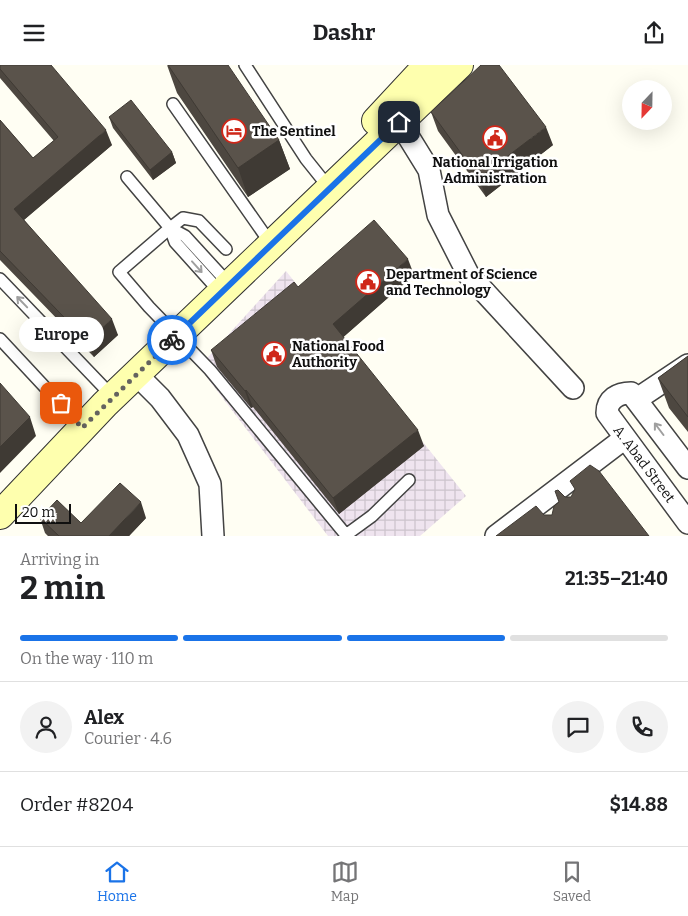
<!DOCTYPE html>
<html lang="en">
<head>
<meta charset="utf-8">
<style>
	:root { --surface:#fff; --page:#f2f2f2; --text:#202124; --muted:#757577; --line:#e0e0e0; --accent:#1a73e8 }
	body { margin:0; font-family:Bitter,serif; background:var(--page); color:var(--text); height:100vh; display:flex; flex-direction:column; font-size:19px; white-space:nowrap }
	* { box-sizing:border-box; margin:0 }
	p { font-size:16px; color:var(--muted) }
	.icon { flex:none; width:28px; height:28px; fill:none; stroke:currentColor; stroke-width:2; stroke-linecap:round; stroke-linejoin:round }
	.map { position:relative; height:471px; overflow:hidden }
	.details { display:flex; flex-direction:column; background:var(--surface); flex:1 }
	.details>* { flex:none }
	.needle { width:32px; rotate:202deg }
	.buttons { position:absolute; left:622px; top:15px; display:grid; gap:10px }
	.buttons a { display:grid; place-items:center; width:50px; height:50px; border-radius:50%; background:var(--surface); box-shadow:0 5px 20px #0002; font-size:25px }
	.scale { position:absolute; left:15px; bottom:12px; width:56px; box-sizing:border-box; padding-left:5px; border:2px solid #101010; border-top:0; font-size:14px; line-height:18px; white-space:nowrap; color:#101010; -webkit-text-stroke:4px #fff; paint-order:stroke }
	.pin { position:absolute; display:grid; place-items:center; width:42px; height:42px; color:#fff; margin:-21px; border-radius:10px; box-shadow:0 2px 8px #0006 }
	.courier { position:absolute; display:grid; place-items:center; width:50px; height:50px; margin:-25px; border:4px solid #1a73e8; border-radius:50%; background:#fff; color:#222; box-shadow:0 1px 6px #0007 }
	.bubble { position:absolute; height:35px; border-radius:18px; background:var(--surface); box-shadow:0 5px 20px #0002; font-size:16px; font-weight:700; line-height:35px; text-align:center }
	.headline em { font-style:normal; font-weight:700 }
	.headline div { display:flex; flex-direction:column-reverse }
	.headline { display:flex; align-items:center; justify-content:space-between; height:85px; padding:0 20px }
	h1 { font-size:32px; font-weight:700; line-height:38px }
	.bar { display:grid; grid-template-columns:repeat(4,1fr); gap:8px 5px; align-content:center; height:60px; padding:0 20px }
	.bar i { height:6px; border-radius:4px; background:var(--line) }
	.bar .current { background:var(--accent) }
	.bar p { grid-column:span 4 }
	.line { display:flex; align-items:center; gap:12px; padding:0 20px; border-top:1px solid var(--line) }
	.line div { flex:1 }
	.round { display:grid; place-items:center; flex:none; width:52px; height:52px; border-radius:26px; background:var(--page) }
	header { display:flex; justify-content:space-between; align-items:center; height:65px; padding:0 20px; background:var(--surface); font-size:22px; font-weight:700 }
	.tab-bar { display:flex; justify-content:space-around; align-items:center; height:70px; border-top:1px solid var(--line); background:var(--surface); font-size:14px; color:var(--muted) }
	.tab-bar a { display:grid; justify-items:center; gap:2px }
	.tab-bar .current { color:var(--accent) }
	.map>svg:first-child { display:block }
</style>
</head>
<body>
<header><svg class="icon" aria-label="menu" viewBox="0 0 24 24"><path d="M4 6h16M4 12h16M4 18h16"/></svg>Dashr<svg class="icon" aria-label="share" viewBox="0 0 24 24"><path d="M12 15V3M7 8l5-5 5 5M5 13v7h14v-7"/></svg></header>
<div class="map">
<svg width="688" height="471" viewBox="0 0 688 471">
	<defs>
		<pattern id="industrial-grid" width="8" height="8" patternUnits="userSpaceOnUse" patternTransform="scale(1.25)"><rect width="8" height="8" fill="#efe4ef"/><path d="M0 4h8M4 0v8" fill="none" stroke="#ccc3cc"/></pattern>
	</defs>
	<rect width="100%" height="100%" fill="#fffef3"/>
	<path fill="url(#industrial-grid)" d="M286,206L466,431L420,471H328L199,302Z"/>
	<g fill="none" stroke-linecap="round" stroke-linejoin="round">
		<g stroke="#434343" stroke-width="14">
			<path id="service" d="M245,0L306,94L322,114
				M173,39L271,179
				M127,112L170,163L183,153L199,156L226,184
				M170,163L119,207L149,242L210,305L346,470L372,451L409,415
				M170,163L175,177L220,227
				M170,163L185,171L229,219
				M0,214L113,332
				M0,274L82,362"/>
		</g>
		<g stroke="#434343" stroke-width="24">
			<path id="minor" d="M408,71L429,105L438,150L468,209L573,323
				M136,309L160,333L188,370L210,419L213,471
				M637,334L688,300
				M688,403L631,328C618,328 607,334 607,348L688,458
				M496,471L625,373"/>
		</g>
		<g stroke="#323232" stroke-width="30">
			<path id="secondary" d="M376,56L428,0
				M0,450L105,339L459,0"/>
		</g>
		<use href="#service" stroke="#fff" stroke-width="11"/>
		<use href="#minor" stroke="#fff" stroke-width="21"/>
		<use href="#secondary" stroke="#feffae" stroke-width="28"/>
	</g>
	<path fill="#4d4740" d="M0,0L112,80L24,155L118,270L94,292L0,195V55L33,93L54,76L0,13Z
		M167,0L279,75L290,104L248,132L177,28Z
		M431,47L553,80L486,132L438,66Z
		M109,52L172,87L176,98L153,115L113,63Z
		M414,210L343,272L424,381L339,449L253,342L251,343L217,302L211,285Z
		M688,291V367L669,343L658,313Z
		M40,453L81,458L146,453L129,471H48L45,468Z"/>
	<path fill="#3f3a34" d="M546,62L553,80L486,132L479,113Z
		M106,65L112,80L19,159L14,144Z
		M279,75L290,104L248,132L238,103Z
		M172,87L176,98L153,115L150,105Z
		M408,194L414,210L339,276L333,259Z
		M112,254L118,270L94,292L88,277Z
		M246,325L253,342L251,343L245,326Z
		M30,352L36,371L0,408V382Z
		M418,365L424,381L339,449L333,433Z
		M141,437L146,453L129,471H109Z"/>
	<path fill="#5a534b" stroke="#3f3a34" d="M0,0H51L106,65L14,144L112,254L88,277L0,186V55L33,93L58,72L0,4Z
		M168,0H228L279,75L238,103Z
		M481,0H499L546,62L479,113L431,47Z
		M131,35L172,87L150,105L109,52Z
		M374,155L408,194L333,259L418,365L333,433L246,325L245,326L211,285L294,217L298,222Z
		M688,291V352L658,313Z
		M0,318L30,352L0,382Z
		M590,400L599,406L649,471H496L536,441L544,450H552L554,441L559,437L555,426L558,425L565,432H571L575,424L570,416Z
		M120,418L141,437L109,471H59L40,453L57,435L81,458Z"/>
	<defs><path id="oneway-shaft" d="M-6 0H5M1.5-3L5.5 0L1.5 3" fill="none" stroke-width="1.6" stroke-linecap="round" stroke-linejoin="round" transform="scale(1.25)"/></defs>
	<g stroke="#9f9f9f">
		<use href="#oneway-shaft" transform="translate(197 202) rotate(48)"/>
		<use href="#oneway-shaft" transform="translate(22 237) rotate(-134)"/>
		<use href="#oneway-shaft" transform="translate(659 364) rotate(-127)"/>
	</g>
	<g fill="none" stroke-linecap="round" stroke-linejoin="round">
		<path stroke="#64635f" stroke-width="5" stroke-dasharray="0 9" d="M61,338L82,363L172,275"/>
		<path stroke="#1a73e8" stroke-width="6" d="M172,275L399,57"/>
	</g>
	<defs>
		<g id="hotel-ring" transform="scale(1.25)"><circle r="9.5" fill="#fff" stroke="#cf2719" stroke-width="1.5"/><path d="M-6-4.5h1.5V1H6V5H4.5V3h-9V5H-6ZM-4 0a1.8 1.8 0 1 1 3.6 0ZM.5 0V-2.5h3Q6-2.5 6 0Z" fill="#cf2719"/></g>
		<g id="civic-ring" transform="scale(1.25)"><circle r="9.5" fill="#fff" stroke="#cf2719" stroke-width="1.5"/><path d="M-.6-6.5H3V-4.5H.6V-3L4-1V1h2V6H-6V1h2V-1L-.6-3ZM-1.2 2.5V6h2.4V2.5Z" fill="#cf2719"/></g>
	</defs>
	<g fill-rule="evenodd">
		<use href="#hotel-ring" x="234" y="66"/>
		<use href="#civic-ring" x="495" y="73"/>
		<use href="#civic-ring" x="368" y="217"/>
		<use href="#civic-ring" x="274" y="289"/>
	</g>
	<g text-anchor="middle" dominant-baseline="central" stroke-width="5" stroke-linejoin="round" paint-order="stroke">
		<g font-size="14" font-weight="bold" fill="#101010" stroke="#fff" text-anchor="start">
			<text x="252" y="66">The Sentinel</text>
			<text x="495" y="97" text-anchor="middle">National Irrigation<tspan x="495" dy="16">Administration</tspan></text>
			<text x="386" y="209">Department of Science<tspan x="386" dy="16">and Technology</tspan></text>
			<text x="292" y="281">National Food<tspan x="292" dy="16">Authority</tspan></text>
		</g>
		<g font-size="14" fill="#101010" stroke="#fff">
			<text transform="translate(644 399) rotate(53)">A. Abad Street</text>
		</g>
	</g>
</svg>
<div class="buttons">
<a><svg class="needle" viewBox="-14 -14 28 28"><path d="M0-13l5 13h-10z" fill="#e53935"/><path d="M0 13l5-13h-10z" fill="#757577"/></svg></a>
</div>
<div class="scale">20 m</div>
<div class="pin" style="left:61px;top:338px;background:#ea580c"><svg class="icon" aria-label="bag" viewBox="0 0 24 24"><path d="M5 8h14l-1 12H6zM9 8a3 3 0 0 1 6 0"/></svg></div>
<div class="pin" style="left:399px;top:57px;background:#1f2937"><svg class="icon" aria-label="home" viewBox="0 0 24 24"><path d="M3 11l9-7 9 7M6 9v11h12V9"/></svg></div>
<div class="courier" style="left:172px;top:275px"><svg class="icon" aria-label="bike" viewBox="0 0 24 24"><circle cx="6" cy="16" r="4"/><circle cx="18" cy="16" r="4"/><path d="M6 16l4-8h5l3 8M10 8l3 8H6M13 5h3"/></svg></div>
<div class="bubble" style="left:19px;top:252px;width:85px">Europe</div>
</div>
<section class="details">
<div class="headline"><div><h1>2 min</h1><p>Arriving in</p></div><em>21:35–21:40</em></div>
<div class="bar"><i class="current"></i><i class="current"></i><i class="current"></i><i></i><p>On the way · 110 m</p></div>
<div class="line" style="height:90px"><a class="round"><svg class="icon" aria-label="person" viewBox="0 0 24 24"><circle cx="12" cy="8" r="4"/><path d="M4 21q1-7 8-7t8 7"/></svg></a><div><b>Alex</b><p>Courier · 4.6</p></div><a class="round"><svg class="icon" aria-label="chat" viewBox="0 0 24 24"><path d="M4 5h16v11H9l-5 4z"/></svg></a><a class="round"><svg class="icon" aria-label="phone" viewBox="0 0 24 24"><path d="M5 4h4l2 5-3 2q2 4 5 5l2-3 5 2v4C11 20 4 13 5 4z"/></svg></a></div>
<div class="line" style="height:65px"><div>Order #8204</div><b>$14.88</b></div>
</section>
<nav class="tab-bar">
<a class="current"><svg class="icon" aria-label="home" viewBox="0 0 24 24"><path d="M3 11l9-7 9 7M6 9v11h12V9"/></svg>Home</a>
<a><svg class="icon" aria-label="map" viewBox="0 0 24 24"><path d="M3 6l6-2 6 2 6-2v14l-6 2-6-2-6 2zM9 4v14M15 6v14"/></svg>Map</a>
<a><svg class="icon" aria-label="saved" viewBox="0 0 24 24"><path d="M7 4h10v16l-5-4-5 4z"/></svg>Saved</a>
</nav>
</body>
</html>
